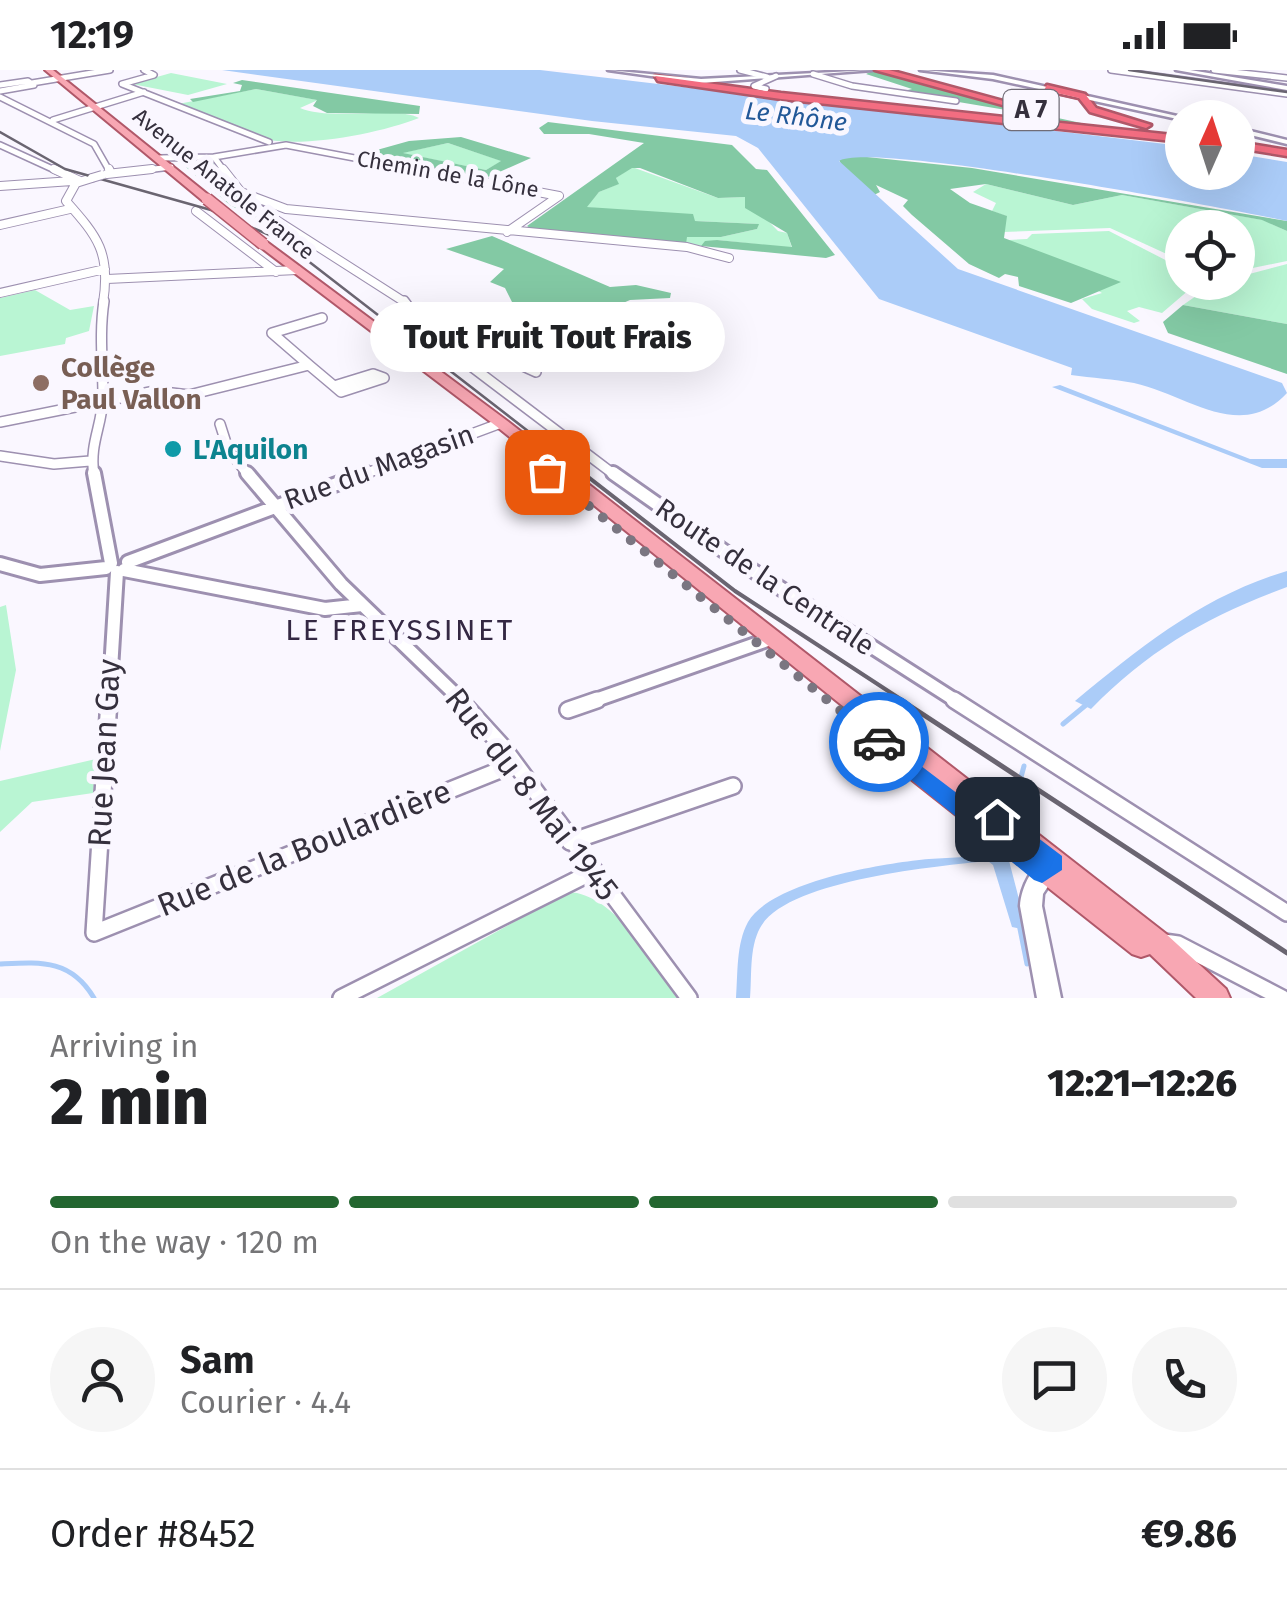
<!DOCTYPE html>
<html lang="en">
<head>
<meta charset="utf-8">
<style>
	:root { --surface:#fff; --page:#f6f6f6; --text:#202124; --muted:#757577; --line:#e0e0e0; --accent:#236630 }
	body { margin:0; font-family:"Fira Sans",sans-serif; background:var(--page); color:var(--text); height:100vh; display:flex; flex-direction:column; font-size:38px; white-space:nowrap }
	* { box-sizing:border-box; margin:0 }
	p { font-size:32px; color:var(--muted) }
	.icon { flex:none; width:55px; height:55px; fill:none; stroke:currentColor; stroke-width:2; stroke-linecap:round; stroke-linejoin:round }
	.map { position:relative; height:928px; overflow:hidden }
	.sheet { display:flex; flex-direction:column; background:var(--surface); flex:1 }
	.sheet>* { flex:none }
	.needle { width:65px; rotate:3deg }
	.controls { position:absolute; left:1165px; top:30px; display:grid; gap:20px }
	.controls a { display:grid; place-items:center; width:90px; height:90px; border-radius:50%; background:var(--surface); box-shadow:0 10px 40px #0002; font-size:50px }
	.pin { position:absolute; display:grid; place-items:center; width:85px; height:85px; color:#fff; margin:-42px; border-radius:20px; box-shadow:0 5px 15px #0006 }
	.courier { position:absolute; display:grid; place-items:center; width:100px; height:100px; margin:-50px; border:8px solid #1a73e8; border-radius:50%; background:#fff; color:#222; box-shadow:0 2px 12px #0007 }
	.bubble { position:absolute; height:70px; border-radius:35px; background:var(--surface); box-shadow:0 10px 40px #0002; font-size:32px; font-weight:800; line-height:70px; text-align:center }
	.headline em { font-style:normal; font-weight:800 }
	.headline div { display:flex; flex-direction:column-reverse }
	.headline { display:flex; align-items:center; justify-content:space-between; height:170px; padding:0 50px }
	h1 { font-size:65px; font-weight:800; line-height:75px }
	.bar { display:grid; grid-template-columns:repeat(4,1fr); gap:15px 10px; align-content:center; height:120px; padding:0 50px }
	.bar i { height:12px; border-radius:8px; background:var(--line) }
	.bar .current { background:var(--accent) }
	.bar p { grid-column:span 4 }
	.line { display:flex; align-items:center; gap:25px; padding:0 50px; border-top:2px solid var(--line) }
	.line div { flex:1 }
	.round { display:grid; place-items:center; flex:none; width:105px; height:105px; border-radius:52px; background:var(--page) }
	.status { display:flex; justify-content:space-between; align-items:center; height:70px; padding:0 50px; background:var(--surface); direction:ltr }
	.status svg { height:28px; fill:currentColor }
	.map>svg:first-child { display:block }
</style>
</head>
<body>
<div class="status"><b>12:19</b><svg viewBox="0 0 49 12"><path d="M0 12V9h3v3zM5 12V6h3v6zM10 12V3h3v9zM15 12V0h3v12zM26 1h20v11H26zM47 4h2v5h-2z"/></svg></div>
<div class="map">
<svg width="1287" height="928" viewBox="0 0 1287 928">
	<rect width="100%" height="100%" fill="#faf7ff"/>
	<path fill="#b9f5d3" d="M171,3L227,14L188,25L132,14Z
		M256,19L318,30L300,38C327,51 400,36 419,48C378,64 300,79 258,68C231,60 204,45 178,34Z
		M448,73L502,91L486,100L401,83Z
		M632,97L718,128L745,127L778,161L787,163L792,178L717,170L701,176L686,174V167H721L757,159L758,154L695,151L586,137L599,122L618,114L616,108Z
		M986,114L1073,135L1122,125L1263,150L1287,161V191L1238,201V158H1182V191L1110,158L1003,162L1006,146L992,141L996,133L973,122Z
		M1109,161L1179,197L1182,212L1197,213L1162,243L1139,237L1127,241L1140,251L1134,253L1092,239L1082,229L1102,223L1009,170L1027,169L1032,164Z
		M1287,194V254L1183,235L1209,217L1238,212V207Z
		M35,220L70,240L94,236L89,261L66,268L65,274L0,286V228Z
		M6,535L16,600L0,681V537Z
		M96,689L93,723L32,732L0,762V711Z
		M568,822C617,824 650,892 677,928H377Z"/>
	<path fill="#83c9a4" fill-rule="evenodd" d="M872,1L1011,38L1109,59L1040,53V49L1016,46L1012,41L899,22L912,19L866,4Z
		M242,10L420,36L419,44L327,43L313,36L317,30L256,19L193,32L190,29L240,21L242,15L233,13Z
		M548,52L732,75L756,99L767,100L835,185L826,188L701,176L705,171L717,170L792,177L787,163L745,138V127L718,128L640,98H632L616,108L619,114L599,122L587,137L693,144L695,151L759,154L757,159L721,167H687L686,174L533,160L527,156L644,73L589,64H544L539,58Z
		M461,67L531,88L486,108L359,85L409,71ZM448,73L501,91L486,100L403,83Z
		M848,85L972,98L1287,151V161L1262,150L1122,125L1073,135L986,114L950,119L970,133L1007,146L1004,168L1121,212L1071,233L1019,216L1018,207L1005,204L999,208L969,194L912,145L903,136L908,130L876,115L880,122L874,125L842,96L839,90Z
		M195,87L213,93L230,120L275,155L269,156L230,135L179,91Z
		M492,166L610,217L636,215L671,223L670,228L630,230L549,265L516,240L505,218L490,212L504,199L446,179Z
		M1183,235L1287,254V304L1168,263L1163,252Z"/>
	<path fill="#abccf8" d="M222,0H540L1182,76V102H1238V84L1287,92V151C1230,139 869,71 839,91L958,199L1282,313L1287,323C1241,373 1188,325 1134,313C1114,309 1092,308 1071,305L1072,298L879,229L758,78L736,66L592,51Z
		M1060,315L1250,389H1287V398H1262L1052,317Z
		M1287,501V517C1207,547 1151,578 1091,639L1075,631C1142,576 1203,526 1287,501Z
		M995,774L1007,783L1027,860L1012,857L993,795L988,791C938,796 785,810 760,858C749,878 752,907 750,928H736C738,903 736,874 748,852C772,811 885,793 929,789C952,787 978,790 995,774Z"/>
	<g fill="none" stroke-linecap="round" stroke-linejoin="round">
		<path stroke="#abccf8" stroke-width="5" d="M1063,654L1086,635
			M1011,744L1024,696
			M1019,854L1027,894
			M0,894C41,892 71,889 94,928"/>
		<g stroke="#9d90b0" stroke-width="8">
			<path id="street-far4" d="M144,0L154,5L122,14L269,72
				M740,0L767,7
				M1111,0L1287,24
				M1214,0L1287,8
				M813,4L852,16L956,31
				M32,13L110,0
				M0,15L28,11L34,15L0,21
				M766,19L754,16L776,6
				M0,27L94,74L110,102
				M53,50L144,22
				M0,75L59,102
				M214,87L286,75L428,102
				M160,88L214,87L225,102
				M129,102L171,97"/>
		</g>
		<g stroke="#9d90b0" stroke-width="10">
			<path id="street-far3" d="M54,99L80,111
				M109,99L111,103
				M223,99L241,122L286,139L687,177L729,188
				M415,99L559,126L507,162
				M107,104L152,99
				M92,108L76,113L66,131C98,167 111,183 103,233
				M0,116L72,111
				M241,122L256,137L406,233
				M196,141L276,202
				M0,155L70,139
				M107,209L297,200
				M0,223L105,199"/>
		</g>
		<g stroke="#9d90b0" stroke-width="12">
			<path id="street-far2" d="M404,231L426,262L616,406
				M418,248L536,302
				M309,295L272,263L322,248
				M373,304L384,308L341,322L334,316Z
				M0,352L155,321L189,325L309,295L334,316
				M220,354L228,379L249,406
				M0,386L54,394L90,391
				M94,406C89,373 102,357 103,327C103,294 99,264 104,231
				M359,406L501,353"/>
		</g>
		<g stroke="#9d90b0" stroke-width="18">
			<path id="street-far1" d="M94,403L111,493
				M247,403L341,514L463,632
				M613,403L741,493L958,632
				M128,492L366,403
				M0,494L40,505L106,498
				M124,500L325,539L362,535
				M109,632L117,502
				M590,632L770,569"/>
		</g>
		<g stroke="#9d90b0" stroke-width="20">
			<path id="street" d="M109,630L94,863L515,694
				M460,630L502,676L689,928
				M954,630L1287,843
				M568,640L597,630
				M570,772L733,716
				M1164,872L1178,874L1282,928
				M341,928L594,801"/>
		</g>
		<g stroke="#9d90b0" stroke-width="5">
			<path id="secondary" d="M608,0L701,9L873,0L701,13Z
				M920,0L993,5L1186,48H1182V50L993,9Z
				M1176,0H1190L1287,16V20Z
				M1238,58L1287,70V74L1238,62Z
				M1051,786L1059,789L1062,795L1043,824L1042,836L1061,928H1037L1020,836C1021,817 1033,793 1051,786Z"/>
		</g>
		<g stroke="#b05869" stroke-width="4">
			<path id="primary" d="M45,0H53L211,127V131H203Z
				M259,172H267L506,350L1165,863L1226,919L1230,928H1196L1150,884L1141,887L1132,884L869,676L866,670L869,664L875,662L496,356L259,176Z"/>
		</g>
		<g stroke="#b05869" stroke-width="5">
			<path id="highway" d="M875,0H889L1051,44L1043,46Z
				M655,6L781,23L1182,66V72L781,29L658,11Z
				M1047,15L1085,24L1096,38L1151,55L1146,58L1090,42L1079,28L1044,20Z
				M1238,72L1287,80V86L1238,78Z"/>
		</g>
		<use href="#street-far4" stroke="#fff" stroke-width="5"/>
		<use href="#street-far3" stroke="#fff" stroke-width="8"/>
		<use href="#street-far2" stroke="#fff" stroke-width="9"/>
		<use href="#street-far1" stroke="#fff" stroke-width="12"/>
		<use href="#street" stroke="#fff" stroke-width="15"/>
		<use href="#secondary" fill="#fff" fill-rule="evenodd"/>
		<use href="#primary" fill="#f8a7b3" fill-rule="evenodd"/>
		<use href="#highway" fill="#f36d81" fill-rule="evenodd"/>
		<path stroke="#6a6571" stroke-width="2.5" d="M1129,0L1287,22
			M0,62L65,99L211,140L281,170L586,406"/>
		<path stroke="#6a6571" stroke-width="4" d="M583,403L735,521L905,632"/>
		<path stroke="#6a6571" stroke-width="5" d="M901,630L1287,883"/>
		<g stroke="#9d90b0" stroke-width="10" stroke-linecap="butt">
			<path id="street-bridge" d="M92,108L102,105"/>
		</g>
		<g stroke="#b05869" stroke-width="14" stroke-linecap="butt">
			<path id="primary-bridge" d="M207,129L263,174"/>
		</g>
		<use href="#street-bridge" stroke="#fff" stroke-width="8"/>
		<use href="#primary-bridge" stroke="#f8a7b3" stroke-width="11"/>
	</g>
	<path fill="#1a73e8" d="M879,664L987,746L997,740L1005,743L1062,786V800L1042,813L1034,810L872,678V667Z"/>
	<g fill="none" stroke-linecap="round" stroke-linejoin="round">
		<path stroke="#7a7681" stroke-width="10" stroke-dasharray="0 18" d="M547,402L879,672"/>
	</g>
	<circle fill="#8d6e63" stroke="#faf7ff" stroke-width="4" cx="41" cy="313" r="10"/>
	<circle fill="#0f9aa8" stroke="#faf7ff" stroke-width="4" cx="173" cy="379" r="10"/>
	<g text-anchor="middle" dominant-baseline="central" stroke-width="10" stroke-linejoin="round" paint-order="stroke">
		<g font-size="22" fill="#35303d" stroke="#faf7ff">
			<text transform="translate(448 104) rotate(10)">Chemin de la Lône</text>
			<text transform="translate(224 114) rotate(39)">Avenue Anatole France</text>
		</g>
		<rect fill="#faf7ff" stroke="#706c77" stroke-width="2.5" x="1003.5" y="20" width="55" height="40" rx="8"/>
		<g font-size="25" font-weight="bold" fill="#35303d">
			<text x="1031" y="40">A 7</text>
		</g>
		<g font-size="25" font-style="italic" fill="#225898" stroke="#faf7ff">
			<text transform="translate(796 47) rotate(7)">Le Rhône</text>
		</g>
		<g font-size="28" font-weight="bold" fill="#785e54" stroke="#faf7ff" text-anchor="start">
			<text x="61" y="297">Collège<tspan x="61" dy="32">Paul Vallon</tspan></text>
		</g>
		<g font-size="28" font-weight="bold" fill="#0d838f" stroke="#faf7ff" text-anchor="start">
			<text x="193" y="379">L'Aquilon</text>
		</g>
		<g font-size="28" fill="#35303d" stroke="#faf7ff">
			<text transform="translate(379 397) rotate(-20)">Rue du Magasin</text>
			<text transform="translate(765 507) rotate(34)">Route de la Centrale</text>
		</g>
		<g font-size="30" letter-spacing="2.5" fill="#342843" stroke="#faf7ff">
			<text x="400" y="560">LE FREYSSINET</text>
		</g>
		<g font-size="32" fill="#35303d" stroke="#faf7ff">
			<text transform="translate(104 683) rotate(-87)">Rue Jean Gay</text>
			<text transform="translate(532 724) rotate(52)">Rue du 8 Mai 1945</text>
			<text transform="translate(304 778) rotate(-22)">Rue de la Boulardière</text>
		</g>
	</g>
</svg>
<div class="controls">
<a><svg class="needle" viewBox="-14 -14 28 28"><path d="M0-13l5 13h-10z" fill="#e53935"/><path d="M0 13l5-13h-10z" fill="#757577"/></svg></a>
<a><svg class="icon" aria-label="locate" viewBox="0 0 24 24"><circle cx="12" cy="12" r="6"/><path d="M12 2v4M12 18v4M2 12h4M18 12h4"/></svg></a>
</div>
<div class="pin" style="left:547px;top:402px;background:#ea580c"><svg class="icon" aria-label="bag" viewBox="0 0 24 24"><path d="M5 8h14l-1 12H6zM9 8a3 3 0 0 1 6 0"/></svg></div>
<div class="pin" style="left:997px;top:749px;background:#1f2937"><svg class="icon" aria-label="home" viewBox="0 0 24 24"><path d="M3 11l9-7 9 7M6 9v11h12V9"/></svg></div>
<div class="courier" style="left:879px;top:672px"><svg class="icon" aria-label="car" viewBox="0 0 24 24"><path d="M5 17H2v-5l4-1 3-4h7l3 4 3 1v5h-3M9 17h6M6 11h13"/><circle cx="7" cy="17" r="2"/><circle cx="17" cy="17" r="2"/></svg></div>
<div class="bubble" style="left:370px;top:232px;width:355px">Tout Fruit Tout Frais</div>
</div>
<section class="sheet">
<div class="headline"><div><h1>2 min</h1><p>Arriving in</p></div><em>12:21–12:26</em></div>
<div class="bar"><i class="current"></i><i class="current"></i><i class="current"></i><i></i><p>On the way · 120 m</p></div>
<div class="line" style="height:180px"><a class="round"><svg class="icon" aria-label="person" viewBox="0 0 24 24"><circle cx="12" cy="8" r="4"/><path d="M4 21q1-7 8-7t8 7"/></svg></a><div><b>Sam</b><p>Courier · 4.4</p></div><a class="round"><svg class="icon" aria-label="chat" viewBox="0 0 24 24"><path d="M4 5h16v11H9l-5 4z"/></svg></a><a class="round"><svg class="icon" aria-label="phone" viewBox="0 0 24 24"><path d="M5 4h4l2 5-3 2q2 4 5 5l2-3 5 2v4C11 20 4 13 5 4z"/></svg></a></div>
<div class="line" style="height:130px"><div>Order #8452</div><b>€9.86</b></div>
</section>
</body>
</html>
